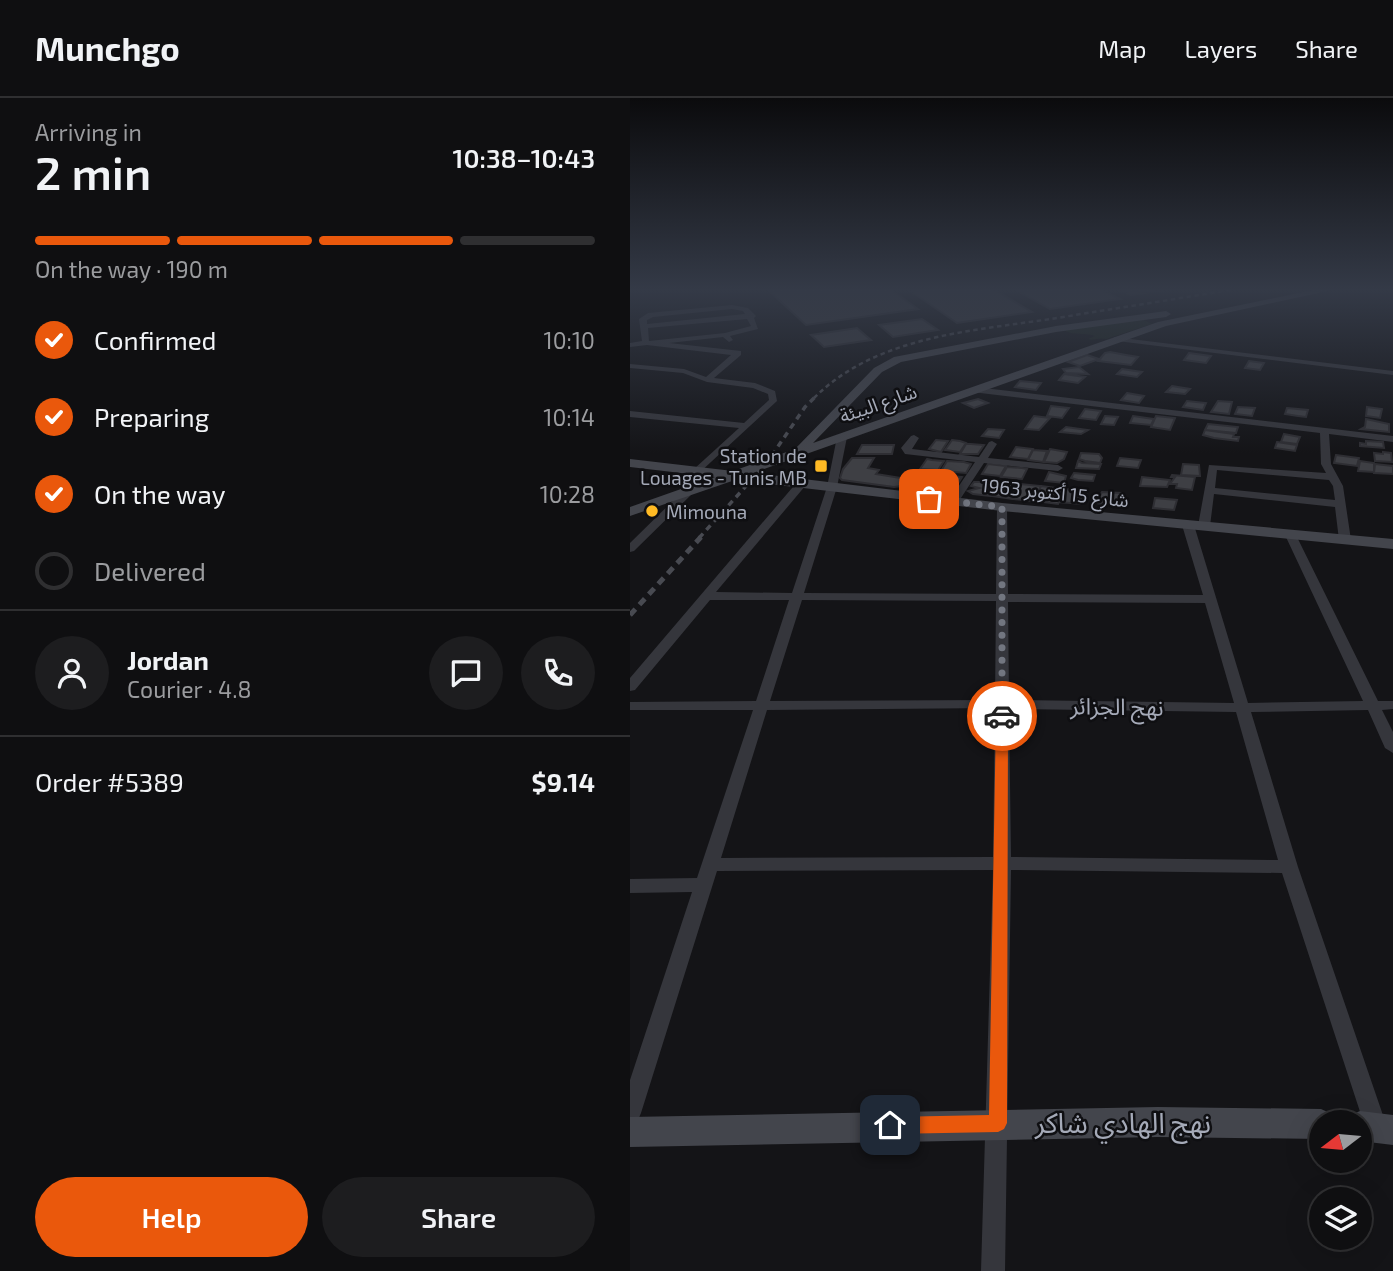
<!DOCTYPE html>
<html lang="en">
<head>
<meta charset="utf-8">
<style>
	:root { --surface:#0f0f11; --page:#1d1d1f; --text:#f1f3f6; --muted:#9b9c9f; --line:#2f2f31; --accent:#ea580c }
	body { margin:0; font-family:"Exo 2","Noto Sans Arabic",sans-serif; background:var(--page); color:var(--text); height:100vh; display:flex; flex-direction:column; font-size:26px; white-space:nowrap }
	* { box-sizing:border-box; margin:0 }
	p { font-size:23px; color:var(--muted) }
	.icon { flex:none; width:38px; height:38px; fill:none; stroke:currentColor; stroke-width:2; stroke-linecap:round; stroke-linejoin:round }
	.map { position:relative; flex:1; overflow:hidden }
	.side { display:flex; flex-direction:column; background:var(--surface); width:630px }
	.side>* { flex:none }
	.needle { width:46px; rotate:254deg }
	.tools { position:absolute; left:679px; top:1012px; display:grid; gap:14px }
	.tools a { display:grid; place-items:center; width:63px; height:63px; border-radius:50%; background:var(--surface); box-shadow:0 7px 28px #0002,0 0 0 2px var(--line); font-size:35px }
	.pin { position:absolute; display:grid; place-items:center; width:60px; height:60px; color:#fff; margin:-30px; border-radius:14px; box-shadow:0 4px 10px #0006 }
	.courier { position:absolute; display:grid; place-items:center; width:70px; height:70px; margin:-35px; border:5px solid #ea580c; border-radius:50%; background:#fff; color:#222; box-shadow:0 2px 9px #0007 }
	.overview em { font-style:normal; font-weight:600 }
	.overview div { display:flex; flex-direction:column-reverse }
	.overview { display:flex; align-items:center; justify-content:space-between; height:119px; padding:0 35px }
	h1 { font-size:46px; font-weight:600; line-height:52px }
	.bar { display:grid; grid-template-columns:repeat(4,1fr); gap:10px 7px; align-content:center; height:84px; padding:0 35px }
	.bar i { height:9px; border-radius:5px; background:var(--line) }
	.bar .active { background:var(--accent) }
	.bar p { grid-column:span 4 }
	.line { display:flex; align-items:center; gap:18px; padding:0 35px; border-top:2px solid var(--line) }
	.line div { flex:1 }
	.round { display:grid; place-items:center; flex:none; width:74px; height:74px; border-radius:37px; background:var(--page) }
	ol { padding:0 35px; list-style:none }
	li { display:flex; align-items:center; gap:21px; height:77px }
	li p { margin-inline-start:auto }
	li .icon { padding:7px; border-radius:50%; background:var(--accent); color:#fff; stroke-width:4 }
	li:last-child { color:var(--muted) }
	li i { width:38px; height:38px; border:4px solid var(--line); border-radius:50% }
	.action { display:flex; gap:14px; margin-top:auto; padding:14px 35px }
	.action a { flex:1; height:80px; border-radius:42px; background:var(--accent); color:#fff; font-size:28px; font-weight:600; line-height:80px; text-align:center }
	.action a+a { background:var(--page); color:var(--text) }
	header { display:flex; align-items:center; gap:42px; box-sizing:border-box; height:98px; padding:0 35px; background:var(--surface); border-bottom:2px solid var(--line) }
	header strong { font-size:33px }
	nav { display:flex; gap:38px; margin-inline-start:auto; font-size:24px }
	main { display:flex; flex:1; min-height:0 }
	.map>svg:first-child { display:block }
</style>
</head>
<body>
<header>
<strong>Munchgo</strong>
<nav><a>Map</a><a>Layers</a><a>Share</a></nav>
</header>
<main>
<section class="side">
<div class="overview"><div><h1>2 min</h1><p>Arriving in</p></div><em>10:38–10:43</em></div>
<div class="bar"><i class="active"></i><i class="active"></i><i class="active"></i><i></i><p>On the way · 190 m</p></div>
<ol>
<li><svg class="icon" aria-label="check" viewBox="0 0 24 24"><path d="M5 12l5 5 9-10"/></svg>Confirmed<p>10:10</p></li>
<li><svg class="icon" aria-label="check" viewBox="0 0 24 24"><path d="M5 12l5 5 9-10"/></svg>Preparing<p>10:14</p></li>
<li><svg class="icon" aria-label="check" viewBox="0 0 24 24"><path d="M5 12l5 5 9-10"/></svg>On the way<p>10:28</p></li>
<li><i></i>Delivered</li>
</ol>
<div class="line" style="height:126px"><a class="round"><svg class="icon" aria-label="person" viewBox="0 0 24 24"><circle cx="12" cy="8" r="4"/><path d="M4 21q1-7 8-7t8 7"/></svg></a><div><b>Jordan</b><p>Courier · 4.8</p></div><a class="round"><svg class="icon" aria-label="chat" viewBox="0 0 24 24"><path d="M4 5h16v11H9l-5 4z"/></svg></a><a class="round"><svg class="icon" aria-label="phone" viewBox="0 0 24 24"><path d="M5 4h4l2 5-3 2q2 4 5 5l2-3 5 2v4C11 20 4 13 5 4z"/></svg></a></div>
<div class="line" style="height:91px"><div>Order #5389</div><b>$9.14</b></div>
<div class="action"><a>Help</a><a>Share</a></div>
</section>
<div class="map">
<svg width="763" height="1173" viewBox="0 0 763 1173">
	<rect width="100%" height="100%" fill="#141417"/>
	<path fill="#1a221b" d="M512,221L522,226L476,241C469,239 464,243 458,241L465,238C453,234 444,238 433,232Z"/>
	<path fill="#3e3f44" stroke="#2e2e33" stroke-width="2" d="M137,191H260L288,211L176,227Z
		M288,191H363L402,214L327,225L279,192Z
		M384,191H470L490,201L420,211Z
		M488,191H543L501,197Z
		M292,221L308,232L263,239L249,227Z
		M227,230L241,242L194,249L181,237Z
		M480,254L496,257L508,259L501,267L468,263L475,255Z
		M559,255L581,258L576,265L554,262Z
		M457,257L469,261L450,268L438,264Z
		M619,263L634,265L630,272L615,270Z
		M449,269L458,276L436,275L433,271Z
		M492,271L512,274L507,279L487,276Z
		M434,276L455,279L448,285L429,282Z
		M390,283L411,285L406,292L385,289Z
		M542,288L560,291L555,296L536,294Z
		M497,295L514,298L509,305L491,302Z
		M348,301L358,305L344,310L333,305Z
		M557,303L576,305L573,312L553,309Z
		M588,303L602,304L599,316L581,314Z
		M421,308L439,310L432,320L417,318Z
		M608,309L625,310L622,318L605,316Z
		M737,309L752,311L750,320L736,318Z
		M657,310L678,312L676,319L668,318L655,316Z
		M455,311L471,313L466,322L449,320Z
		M404,318L420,320L409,332L395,331Z
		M475,318L488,319L484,327L471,326Z
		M503,318L524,321L521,327L500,325Z
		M526,318L545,320L540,332L521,329Z
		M736,321L759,326V334L731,331L735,329Z
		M578,326L608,329L606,335L575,332Z
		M436,329L458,332L451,336L430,334Z
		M358,331L374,332L369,340L352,338Z
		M575,332L604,336L603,339H609L608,343L584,340L573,337Z
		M654,336L670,339L667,346L651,344Z
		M306,342L318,343L311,354L299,351Z
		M322,342L330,343L336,345L330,354L315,352Z
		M736,343L753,344L754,350L730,348V345L736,346Z
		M647,344L667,347L665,353L645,350Z
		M336,346H341L354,347L348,356H330Z
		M232,347H264L262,356H227Z
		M386,349L403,351L398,361L380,359Z
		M420,351L437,354L434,361L427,365L414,364Z
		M403,352L417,353L413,364L398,362Z
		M753,354L761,355L762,364L745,363L744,355L753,356Z
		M451,355L469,356L472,360L470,365L455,363L449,361Z
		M706,357L729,360L727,368L704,365Z
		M222,360H244L238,370L249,372L246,376L277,381L272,388L264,389L212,382L210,380L213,371Z
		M490,360L511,362L508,370L487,368Z
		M297,361L302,362L314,363L308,372L290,371Z
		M317,363L334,364L341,366L336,375L311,373Z
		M448,363L452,365L471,366L469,371L446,370Z
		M730,363L744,365V374L728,373Z
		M358,366L376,368L370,378L352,376Z
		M553,366L569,367L570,378L551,377Z
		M745,366L763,368V376L744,375Z
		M377,369L392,370L397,371L392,381L371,379Z
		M419,374L436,378L434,385L415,383Z
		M444,375L465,377L463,383L448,382L441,380Z
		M281,376L304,378L296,392L273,388Z
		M312,377L332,379L327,387L302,385L306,379Z
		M542,377L565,379L562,392L546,390L547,386H540L545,379H541Z
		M512,379L540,382L537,389L510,388Z
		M344,384H354L368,385L360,398L343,396L338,393L349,390L341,388Z
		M301,385L326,388L323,394L298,391Z
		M369,385L389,387L382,401L362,398Z
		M390,386L411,388L403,403L383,401Z
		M411,388L434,391L428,406L405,403Z
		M434,391L457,393L453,406L429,404Z
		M472,394L491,395L485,408L466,405Z
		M525,400L547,402L544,412L523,410Z"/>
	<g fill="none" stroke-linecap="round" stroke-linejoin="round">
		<path fill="#35363c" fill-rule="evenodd" d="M102,207L118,210L126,218L124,220L128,231L100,238L103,242L99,244L93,239L39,245L111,253V257L84,280L125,285L145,293L147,303L68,376L64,375V371L109,330L0,319V313L114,325L139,302L138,296L123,290L77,284L53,275L0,270V266L54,271L76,279L101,257L17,247L0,249V245L12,243L9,221L18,215ZM102,211L113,213L115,216L17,226V222L23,219ZM117,221L121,228L95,235L19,243L18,230Z
			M484,239L763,273V277L487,243H484Z
			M345,289L763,338V344L699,336L701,366L713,388L721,442L719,444L715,445L709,442L705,409L584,396L580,428L574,431L568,428L579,367L696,375L691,366L690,335L342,294V290ZM587,372L699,382L703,388L705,402L585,390Z
			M212,336L217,339L207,389L174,495L366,496L367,409L372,406L377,409L378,496L573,497L552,427L558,424L564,427L618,605L733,603L655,437L657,435H665L748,603H763V611L752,612L763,634V655L755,650L738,612L621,614L668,769L757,1029L754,1037L746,1040L738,1037L735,1029L652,775L381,772L375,1173H351L363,772L87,773L11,1015L8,1022L0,1025V982L62,794L0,795V781L67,780L123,612H0V604L126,603L159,502H80L5,592L0,593V580L168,383L172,382L177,385L176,387L86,494L162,495L197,389L207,339ZM172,502L366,503L365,602L140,603ZM378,504L575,505L604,605L379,602ZM365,610L363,759L91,760L137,612ZM379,611L606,614L648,762L381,759Z
			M284,337L289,340L282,351L349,359L359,344L362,343L367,346L358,360L428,367L433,370L428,373L354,365L327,406L323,407L318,404L345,364L275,356L271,350L281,338Z
			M59,390L63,391V395L4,453L0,454V445L55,391Z"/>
		<path fill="#43454c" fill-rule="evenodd" d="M688,191H707L536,228L123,375L372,405L763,441V451L372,413L105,382L0,418V409L85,379L0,369V361L103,373L165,351L244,270L264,259L426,228L536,213L541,216L536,219L426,234L271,264L252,274L183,345L528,224Z
			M528,1009L691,1011L702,1016L705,1024H691V1041L528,1039L0,1049V1019Z
			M730,1013L763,1017V1047L730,1043V1024H717L719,1018Z"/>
		<path stroke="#484a51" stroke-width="2.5" stroke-dasharray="4.5 3.5" stroke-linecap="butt" d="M184,300C247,237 344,233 427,220C487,210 546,201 606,191"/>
		<path stroke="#484a51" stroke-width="3.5" stroke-dasharray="6 5" stroke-linecap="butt" d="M69,440L136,366L175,309L186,298"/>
		<path stroke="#484a51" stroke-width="5" stroke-dasharray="8 6" stroke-linecap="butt" d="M0,517L71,439"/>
	</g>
	<linearGradient id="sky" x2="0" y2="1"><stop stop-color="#0b0b0d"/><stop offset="0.54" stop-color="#343a47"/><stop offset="1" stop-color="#343a47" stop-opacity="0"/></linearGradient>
	<rect width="763" height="355" fill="url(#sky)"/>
	<path fill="#ea580c" d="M372,614L378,618L377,1025L374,1031L368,1034L260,1036L253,1033L251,1027L253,1021L260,1019L359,1017L366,618Z"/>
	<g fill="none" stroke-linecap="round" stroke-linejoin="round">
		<path stroke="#727680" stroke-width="7" stroke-dasharray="0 12.6" d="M299,401L372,409V618"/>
	</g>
	<g fill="#ffba24" stroke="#0f0f12" stroke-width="2.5">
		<rect x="184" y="361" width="14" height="14" rx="3.5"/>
		<circle cx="22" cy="413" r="7"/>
	</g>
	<g text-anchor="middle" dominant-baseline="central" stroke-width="5" stroke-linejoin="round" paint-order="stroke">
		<g font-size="19" fill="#a5aab8" stroke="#0f0f12">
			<text transform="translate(248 305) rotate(-19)">شارع البيئة</text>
			<text transform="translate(425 394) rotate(6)">شارع 15 أكتوبر 1963</text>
		</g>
		<g font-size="19" fill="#a5aab8" stroke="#0f0f12" text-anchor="end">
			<text x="177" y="357">Station de<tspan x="177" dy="22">Louages - Tunis MB</tspan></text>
			<text x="36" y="413" text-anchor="start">Mimouna</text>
		</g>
		<g font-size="23" fill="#a5aab8" stroke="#0f0f12">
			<text transform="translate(487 608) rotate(1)">نهج الجزائر</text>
		</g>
		<g font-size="28" fill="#a5aab8" stroke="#0f0f12">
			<text x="493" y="1024">نهج الهادي شاكر</text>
		</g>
	</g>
</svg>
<div class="tools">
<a><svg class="needle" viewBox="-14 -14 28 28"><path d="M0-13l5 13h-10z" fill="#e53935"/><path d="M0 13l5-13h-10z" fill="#9b9c9f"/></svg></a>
<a><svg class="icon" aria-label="layers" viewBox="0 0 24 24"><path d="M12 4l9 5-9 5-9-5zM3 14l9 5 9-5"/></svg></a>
</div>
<div class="pin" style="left:299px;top:401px;background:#ea580c"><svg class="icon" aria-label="bag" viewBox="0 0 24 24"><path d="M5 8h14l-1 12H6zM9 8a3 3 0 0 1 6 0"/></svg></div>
<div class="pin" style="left:260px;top:1027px;background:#1f2937"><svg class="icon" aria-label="home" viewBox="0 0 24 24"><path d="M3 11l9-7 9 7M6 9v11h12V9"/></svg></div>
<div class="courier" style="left:372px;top:618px"><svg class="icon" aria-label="car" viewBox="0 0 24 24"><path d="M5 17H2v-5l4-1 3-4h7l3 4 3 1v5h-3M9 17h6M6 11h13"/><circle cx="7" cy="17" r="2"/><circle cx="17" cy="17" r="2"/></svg></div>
</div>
</main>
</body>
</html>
